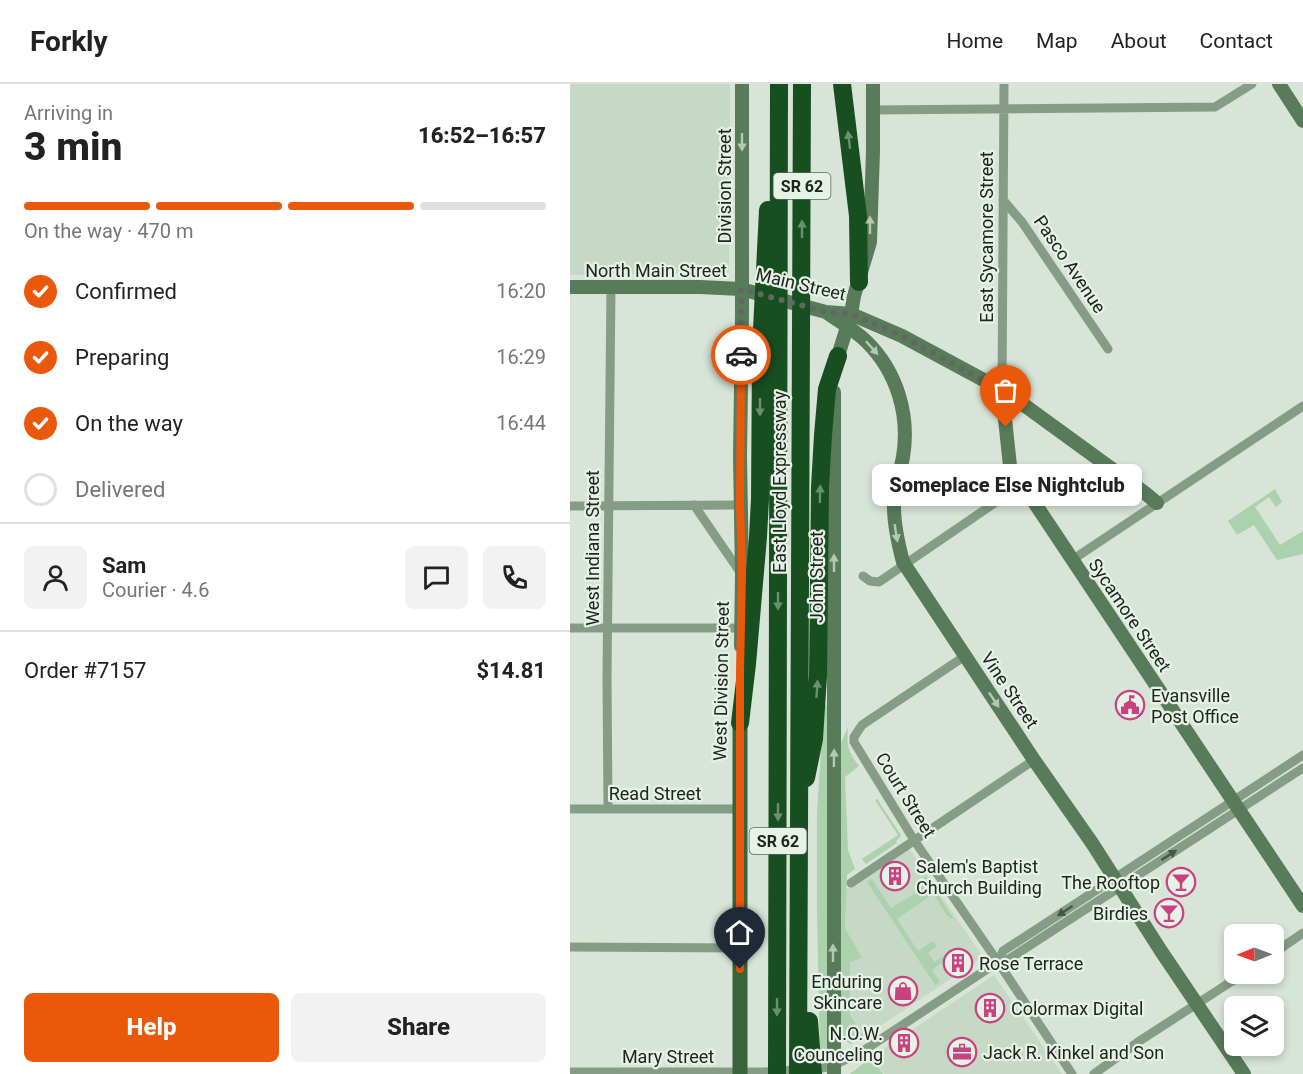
<!DOCTYPE html>
<html lang="en">
<head>
<meta charset="utf-8">
<style>
	:root { --surface:#fff; --page:#f2f2f2; --text:#222; --muted:#767676; --line:#e0e0e0; --accent:#ea580c }
	body { margin:0; font-family:Roboto,sans-serif; background:var(--page); color:var(--text); height:100vh; display:flex; flex-direction:column; font-size:22px; white-space:nowrap }
	* { box-sizing:border-box; margin:0 }
	p { font-size:20px; color:var(--muted) }
	.icon { flex:none; width:33px; height:33px; fill:none; stroke:currentColor; stroke-width:2; stroke-linecap:round; stroke-linejoin:round }
	.map { position:relative; flex:1; overflow:hidden }
	.side { display:flex; flex-direction:column; background:var(--surface); width:570px }
	.side>* { flex:none }
	.needle { width:39px; rotate:269deg }
	.tools { position:absolute; left:654px; top:840px; display:grid; gap:12px }
	.tools a { display:grid; place-items:center; width:60px; height:60px; border-radius:9px; background:var(--surface); box-shadow:0 3px 9px #0003; font-size:30px }
	.pin { position:absolute; display:grid; place-items:center; width:51px; height:51px; color:#fff; margin:-62px -26px; border-radius:50% 50% 50% 0; rotate:-45deg; box-shadow:0 0 6px #0007 }
	.pin .icon { rotate:45deg }
	.courier { position:absolute; display:grid; place-items:center; width:60px; height:60px; margin:-30px; border:4px solid #ea580c; border-radius:50%; background:#fff; color:#222; box-shadow:0 2px 8px #0007 }
	.bubble { position:absolute; height:42px; border-radius:9px; background:var(--surface); box-shadow:0 3px 9px #0003; font-size:20px; font-weight:800; line-height:42px; text-align:center }
	.head em { font-style:normal; font-weight:800 }
	.head div { display:flex; flex-direction:column-reverse }
	.head { display:flex; align-items:center; justify-content:space-between; height:102px; padding:0 24px }
	h1 { font-size:39px; font-weight:800; line-height:45px }
	.bar { display:grid; grid-template-columns:repeat(4,1fr); gap:9px 6px; align-content:center; height:72px; padding:0 24px }
	.bar i { height:8px; border-radius:4px; background:var(--line) }
	.bar .selected { background:var(--accent) }
	.bar p { grid-column:span 4 }
	.line { display:flex; align-items:center; gap:15px; padding:0 24px; border-top:2px solid var(--line) }
	.line div { flex:1 }
	.round { display:grid; place-items:center; flex:none; width:63px; height:63px; border-radius:9px; background:var(--page) }
	ol { padding:0 24px; list-style:none }
	li { display:flex; align-items:center; gap:18px; height:66px }
	li p { margin-inline-start:auto }
	li .icon { padding:6px; border-radius:50%; background:var(--accent); color:#fff; stroke-width:4 }
	li:last-child { color:var(--muted) }
	li i { width:33px; height:33px; border:3px solid var(--line); border-radius:50% }
	.cta { display:flex; gap:12px; margin-top:auto; padding:12px 24px }
	.cta a { flex:1; height:69px; border-radius:9px; background:var(--accent); color:#fff; font-size:24px; font-weight:800; line-height:69px; text-align:center }
	.cta a+a { background:var(--page); color:var(--text) }
	header { display:flex; align-items:center; gap:36px; box-sizing:border-box; height:84px; padding:0 30px; background:var(--surface); border-bottom:2px solid var(--line) }
	header strong { font-size:28px }
	nav { display:flex; gap:33px; margin-inline-start:auto; font-size:21px }
	main { display:flex; flex:1; min-height:0 }
	.map>svg:first-child { display:block }
</style>
</head>
<body>
<header>
<strong>Forkly</strong>
<nav><a>Home</a><a>Map</a><a>About</a><a>Contact</a></nav>
</header>
<main>
<section class="side">
<div class="head"><div><h1>3 min</h1><p>Arriving in</p></div><em>16:52–16:57</em></div>
<div class="bar"><i class="selected"></i><i class="selected"></i><i class="selected"></i><i></i><p>On the way · 470 m</p></div>
<ol>
<li><svg class="icon" aria-label="check" viewBox="0 0 24 24"><path d="M5 12l5 5 9-10"/></svg>Confirmed<p>16:20</p></li>
<li><svg class="icon" aria-label="check" viewBox="0 0 24 24"><path d="M5 12l5 5 9-10"/></svg>Preparing<p>16:29</p></li>
<li><svg class="icon" aria-label="check" viewBox="0 0 24 24"><path d="M5 12l5 5 9-10"/></svg>On the way<p>16:44</p></li>
<li><i></i>Delivered</li>
</ol>
<div class="line" style="height:108px"><a class="round"><svg class="icon" aria-label="person" viewBox="0 0 24 24"><circle cx="12" cy="8" r="4"/><path d="M4 21q1-7 8-7t8 7"/></svg></a><div><b>Sam</b><p>Courier · 4.6</p></div><a class="round"><svg class="icon" aria-label="chat" viewBox="0 0 24 24"><path d="M4 5h16v11H9l-5 4z"/></svg></a><a class="round"><svg class="icon" aria-label="phone" viewBox="0 0 24 24"><path d="M5 4h4l2 5-3 2q2 4 5 5l2-3 5 2v4C11 20 4 13 5 4z"/></svg></a></div>
<div class="line" style="height:78px"><div>Order #7157</div><b>$14.81</b></div>
<div class="cta"><a>Help</a><a>Share</a></div>
</section>
<div class="map">
<svg width="733" height="990" viewBox="0 0 733 990">
	<rect width="100%" height="100%" fill="#d8e4d8"/>
	<path fill="#c6d8c6" d="M0,0H160L159,189L0,191Z
		M339,764L413,873L294,953L280,931V878L291,873L275,844L276,805Z
		M424,891L492,990H314L303,972Z"/>
	<path fill="#abd2ac" d="M705,405L712,418L706,423L699,413L685,423L710,461L733,447V470L707,476L684,441L667,451L658,437Z
		M254,621H259L258,969L250,970L247,828V729Z
		M278,643C277,663 277,666 289,682L275,693L278,766L285,785L277,791L275,844L292,874L280,878V931L293,951L281,960L275,957L270,952L269,664Z
		M307,715L331,751L330,753L326,757L327,759L296,780L292,775L328,751L305,716Z
		M356,792L383,834L382,835L377,831L363,810L327,835L348,867L363,857L367,862L358,869L365,878L373,872L375,876L362,886L370,898L365,901L297,798L302,795L321,824L352,805L353,794Z
		M302,973L313,990H280L281,989Z"/>
	<g fill="none" stroke-linecap="round" stroke-linejoin="round">
		<path stroke="#859d85" stroke-width="9" d="M303,26L645,23L682,0
			M433,116L452,138L538,265
			M432,307L434,0
			M124,421L170,488
			M0,422L170,421
			M502,476L733,322
			M293,492L300,497L309,498L451,401
			M0,544H171
			M395,572L292,641L284,653V658L344,756L428,878L502,990
			M0,725H169
			M38,725L37,593L41,203
			M281,799L464,676
			M0,863L170,864
			M704,869L733,849
			M428,878L433,867L733,671
			M0,988H195L253,984L264,981L290,969L428,878L439,875L733,684
			M524,990L571,956L673,890"/>
		<path stroke="#587b5a" stroke-width="14" d="M709,0L733,37
			M0,203H130L171,205L256,228L281,230L332,252L421,300L454,321L575,409L587,419
			M256,228C270,238 285,246 297,258C327,288 340,331 333,373C330,389 324,406 324,423C324,442 328,459 333,478L464,676L522,759L591,867L674,990
			M267,280L268,272L281,230L284,212L300,158L303,67V0
			M432,307L440,382L733,822
			M171,562L172,490L170,373L172,230V0
			M264,990V308"/>
		<path stroke="#38643b" stroke-width="15" d="M170,639V990"/>
		<path stroke="#184f20" stroke-width="18" d="M272,0L288,132L289,198
			M170,639L177,580L188,453L190,415L191,266L198,126
			M236,694L244,655L248,592L250,403L253,351L257,305L268,272
			M239,937L243,990
			M207,990L209,0
			M228,990L232,0"/>
	</g>
	<defs><path id="oneway-solid" d="M-6-.8H1V-3.2L6.5 0L1 3.2V.8H-6Z" transform="scale(1.5)"/></defs>
	<g fill="#6a906f">
		<use href="#oneway-solid" transform="translate(279 56) rotate(-97)"/>
		<use href="#oneway-solid" transform="translate(232 145) rotate(-90)"/>
		<use href="#oneway-solid" transform="translate(190 323) rotate(90)"/>
		<use href="#oneway-solid" transform="translate(250 410) rotate(-89)"/>
		<use href="#oneway-solid" transform="translate(208 517) rotate(90)"/>
		<use href="#oneway-solid" transform="translate(247 605) rotate(-86)"/>
		<use href="#oneway-solid" transform="translate(208 728) rotate(90)"/>
		<use href="#oneway-solid" transform="translate(207 923) rotate(90)"/>
	</g>
	<g fill="#b4c8b4">
		<use href="#oneway-solid" transform="translate(172 58) rotate(90)"/>
		<use href="#oneway-solid" transform="translate(300 141) rotate(-90)"/>
		<use href="#oneway-solid" transform="translate(302 264) rotate(48)"/>
		<use href="#oneway-solid" transform="translate(326 449) rotate(81)"/>
		<use href="#oneway-solid" transform="translate(264 479) rotate(-90)"/>
		<use href="#oneway-solid" transform="translate(424 616) rotate(56)"/>
		<use href="#oneway-solid" transform="translate(264 674) rotate(-89)"/>
		<use href="#oneway-solid" transform="translate(263 869) rotate(-90)"/>
	</g>
	<g fill="#485549">
		<use href="#oneway-solid" transform="translate(599 771) rotate(-33)"/>
		<use href="#oneway-solid" transform="translate(495 827) rotate(147)"/>
	</g>
	<g fill="none" stroke-linecap="round" stroke-linejoin="round">
		<path stroke="#606861" stroke-width="6" stroke-dasharray="0 10.8" d="M171,271V205L256,228L281,230L332,252L432,307L436,343"/>
		<path stroke="#ea580c" stroke-width="8" d="M170,885V587L172,490L170,421L171,271"/>
	</g>
	<defs>
		<g id="civic-ring" transform="scale(1.5)"><circle r="9.5" fill="#e5f2e5" stroke="#c94280" stroke-width="1.5"/><path d="M-.6-6.5H3V-4.5H.6V-3L4-1V1h2V6H-6V1h2V-1L-.6-3ZM-1.2 2.5V6h2.4V2.5Z" fill="#c94280"/></g>
		<g id="building-ring" transform="scale(1.5)"><circle r="9.5" fill="#e5f2e5" stroke="#c94280" stroke-width="1.5"/><path d="M-4-6H4V6H1V3H-1V6H-4ZM-2.5-4.3h1.7v1.8h-1.7ZM.8-4.3h1.7v1.8H.8ZM-2.5-1h1.7V.8h-1.7ZM.8-1h1.7V.8H.8Z" fill="#c94280"/></g>
		<g id="bar-ring" transform="scale(1.5)"><circle r="9.5" fill="#e5f2e5" stroke="#c94280" stroke-width="1.5"/><path d="M-6-5H6L.8 .8V4.5H3.5V6h-7V4.5H-.8V.8Z" fill="#c94280"/></g>
		<g id="shop-ring" transform="scale(1.5)"><circle r="9.5" fill="#e5f2e5" stroke="#c94280" stroke-width="1.5"/><path d="M-5-2.5h2.3a2.7 3.5 0 0 1 5.4 0H5L5.5 6h-11ZM-1.5-2.5h3a1.5 2.3 0 0 0-3 0Z" fill="#c94280"/></g>
		<g id="office-ring" transform="scale(1.5)"><circle r="9.5" fill="#e5f2e5" stroke="#c94280" stroke-width="1.5"/><path d="M-6-3h4V-5.5h4V-3h4V5H-6ZM-1-4.5V-3h2v-1.5ZM-6 0V1H6V0Z" fill="#c94280"/></g>
	</defs>
	<g fill-rule="evenodd">
		<use href="#civic-ring" x="560" y="621"/>
		<use href="#building-ring" x="325" y="792"/>
		<use href="#bar-ring" x="611" y="798"/>
		<use href="#bar-ring" x="599" y="829"/>
		<use href="#building-ring" x="388" y="879"/>
		<use href="#shop-ring" x="333" y="907"/>
		<use href="#building-ring" x="420" y="924"/>
		<use href="#building-ring" x="334" y="959"/>
		<use href="#office-ring" x="392" y="968"/>
	</g>
	<g text-anchor="middle" dominant-baseline="central" stroke-width="4.5" stroke-linejoin="round" paint-order="stroke">
		<g fill="#e5f2e5" stroke="#5b625c" stroke-width="1.5">
			<rect x="203.5" y="89" width="57" height="26" rx="4.5"/>
			<rect x="179.5" y="744" width="57" height="26" rx="4.5"/>
		</g>
		<g font-size="16" font-weight="bold" fill="#202521">
			<text x="232" y="102">SR 62</text>
			<text x="208" y="757">SR 62</text>
		</g>
		<g font-size="18" fill="#202521" stroke="#e5f2e5">
			<text transform="translate(154 102) rotate(-90)">Division Street</text>
			<text transform="translate(416 153) rotate(-90)">East Sycamore Street</text>
			<text transform="translate(500 180) rotate(56)">Pasco Avenue</text>
			<text x="86" y="186">North Main Street</text>
			<text transform="translate(231 200) rotate(13)">Main Street</text>
			<text transform="translate(209 398) rotate(-90)">East Lloyd Expressway</text>
			<text transform="translate(22 464) rotate(-90)">West Indiana Street</text>
			<text transform="translate(246 493) rotate(-90)">John Street</text>
			<text transform="translate(560 531) rotate(56)">Sycamore Street</text>
			<text transform="translate(151 597) rotate(-89)">West Division Street</text>
			<text transform="translate(440 606) rotate(56)">Vine Street</text>
			<text x="85" y="709">Read Street</text>
			<text transform="translate(336 711) rotate(58)">Court Street</text>
			<text x="98" y="972">Mary Street</text>
		</g>
		<g font-size="18" fill="#202521" stroke="#e5f2e5" text-anchor="start">
			<text x="581" y="611">Evansville<tspan x="581" dy="21">Post Office</tspan></text>
			<text x="346" y="782">Salem's Baptist<tspan x="346" dy="21">Church Building</tspan></text>
			<text x="590" y="798" text-anchor="end">The Rooftop</text>
			<text x="578" y="829" text-anchor="end">Birdies</text>
			<text x="409" y="879">Rose Terrace</text>
			<text x="312" y="897" text-anchor="end">Enduring<tspan x="312" dy="21">Skincare</tspan></text>
			<text x="441" y="924">Colormax Digital</text>
			<text x="313" y="949" text-anchor="end">N.O.W.<tspan x="313" dy="21">Counceling</tspan></text>
			<text x="413" y="968">Jack R. Kinkel and Son</text>
		</g>
	</g>
</svg>
<div class="tools">
<a><svg class="needle" viewBox="-14 -14 28 28"><path d="M0-13l5 13h-10z" fill="#e53935"/><path d="M0 13l5-13h-10z" fill="#767676"/></svg></a>
<a><svg class="icon" aria-label="layers" viewBox="0 0 24 24"><path d="M12 4l9 5-9 5-9-5zM3 14l9 5 9-5"/></svg></a>
</div>
<div class="pin" style="left:436px;top:343px;background:#ea580c"><svg class="icon" aria-label="bag" viewBox="0 0 24 24"><path d="M5 8h14l-1 12H6zM9 8a3 3 0 0 1 6 0"/></svg></div>
<div class="pin" style="left:170px;top:885px;background:#1f2937"><svg class="icon" aria-label="home" viewBox="0 0 24 24"><path d="M3 11l9-7 9 7M6 9v11h12V9"/></svg></div>
<div class="courier" style="left:171px;top:271px"><svg class="icon" aria-label="car" viewBox="0 0 24 24"><path d="M5 17H2v-5l4-1 3-4h7l3 4 3 1v5h-3M9 17h6M6 11h13"/><circle cx="7" cy="17" r="2"/><circle cx="17" cy="17" r="2"/></svg></div>
<div class="bubble" style="left:302px;top:380px;width:270px">Someplace Else Nightclub</div>
</div>
</main>
</body>
</html>
